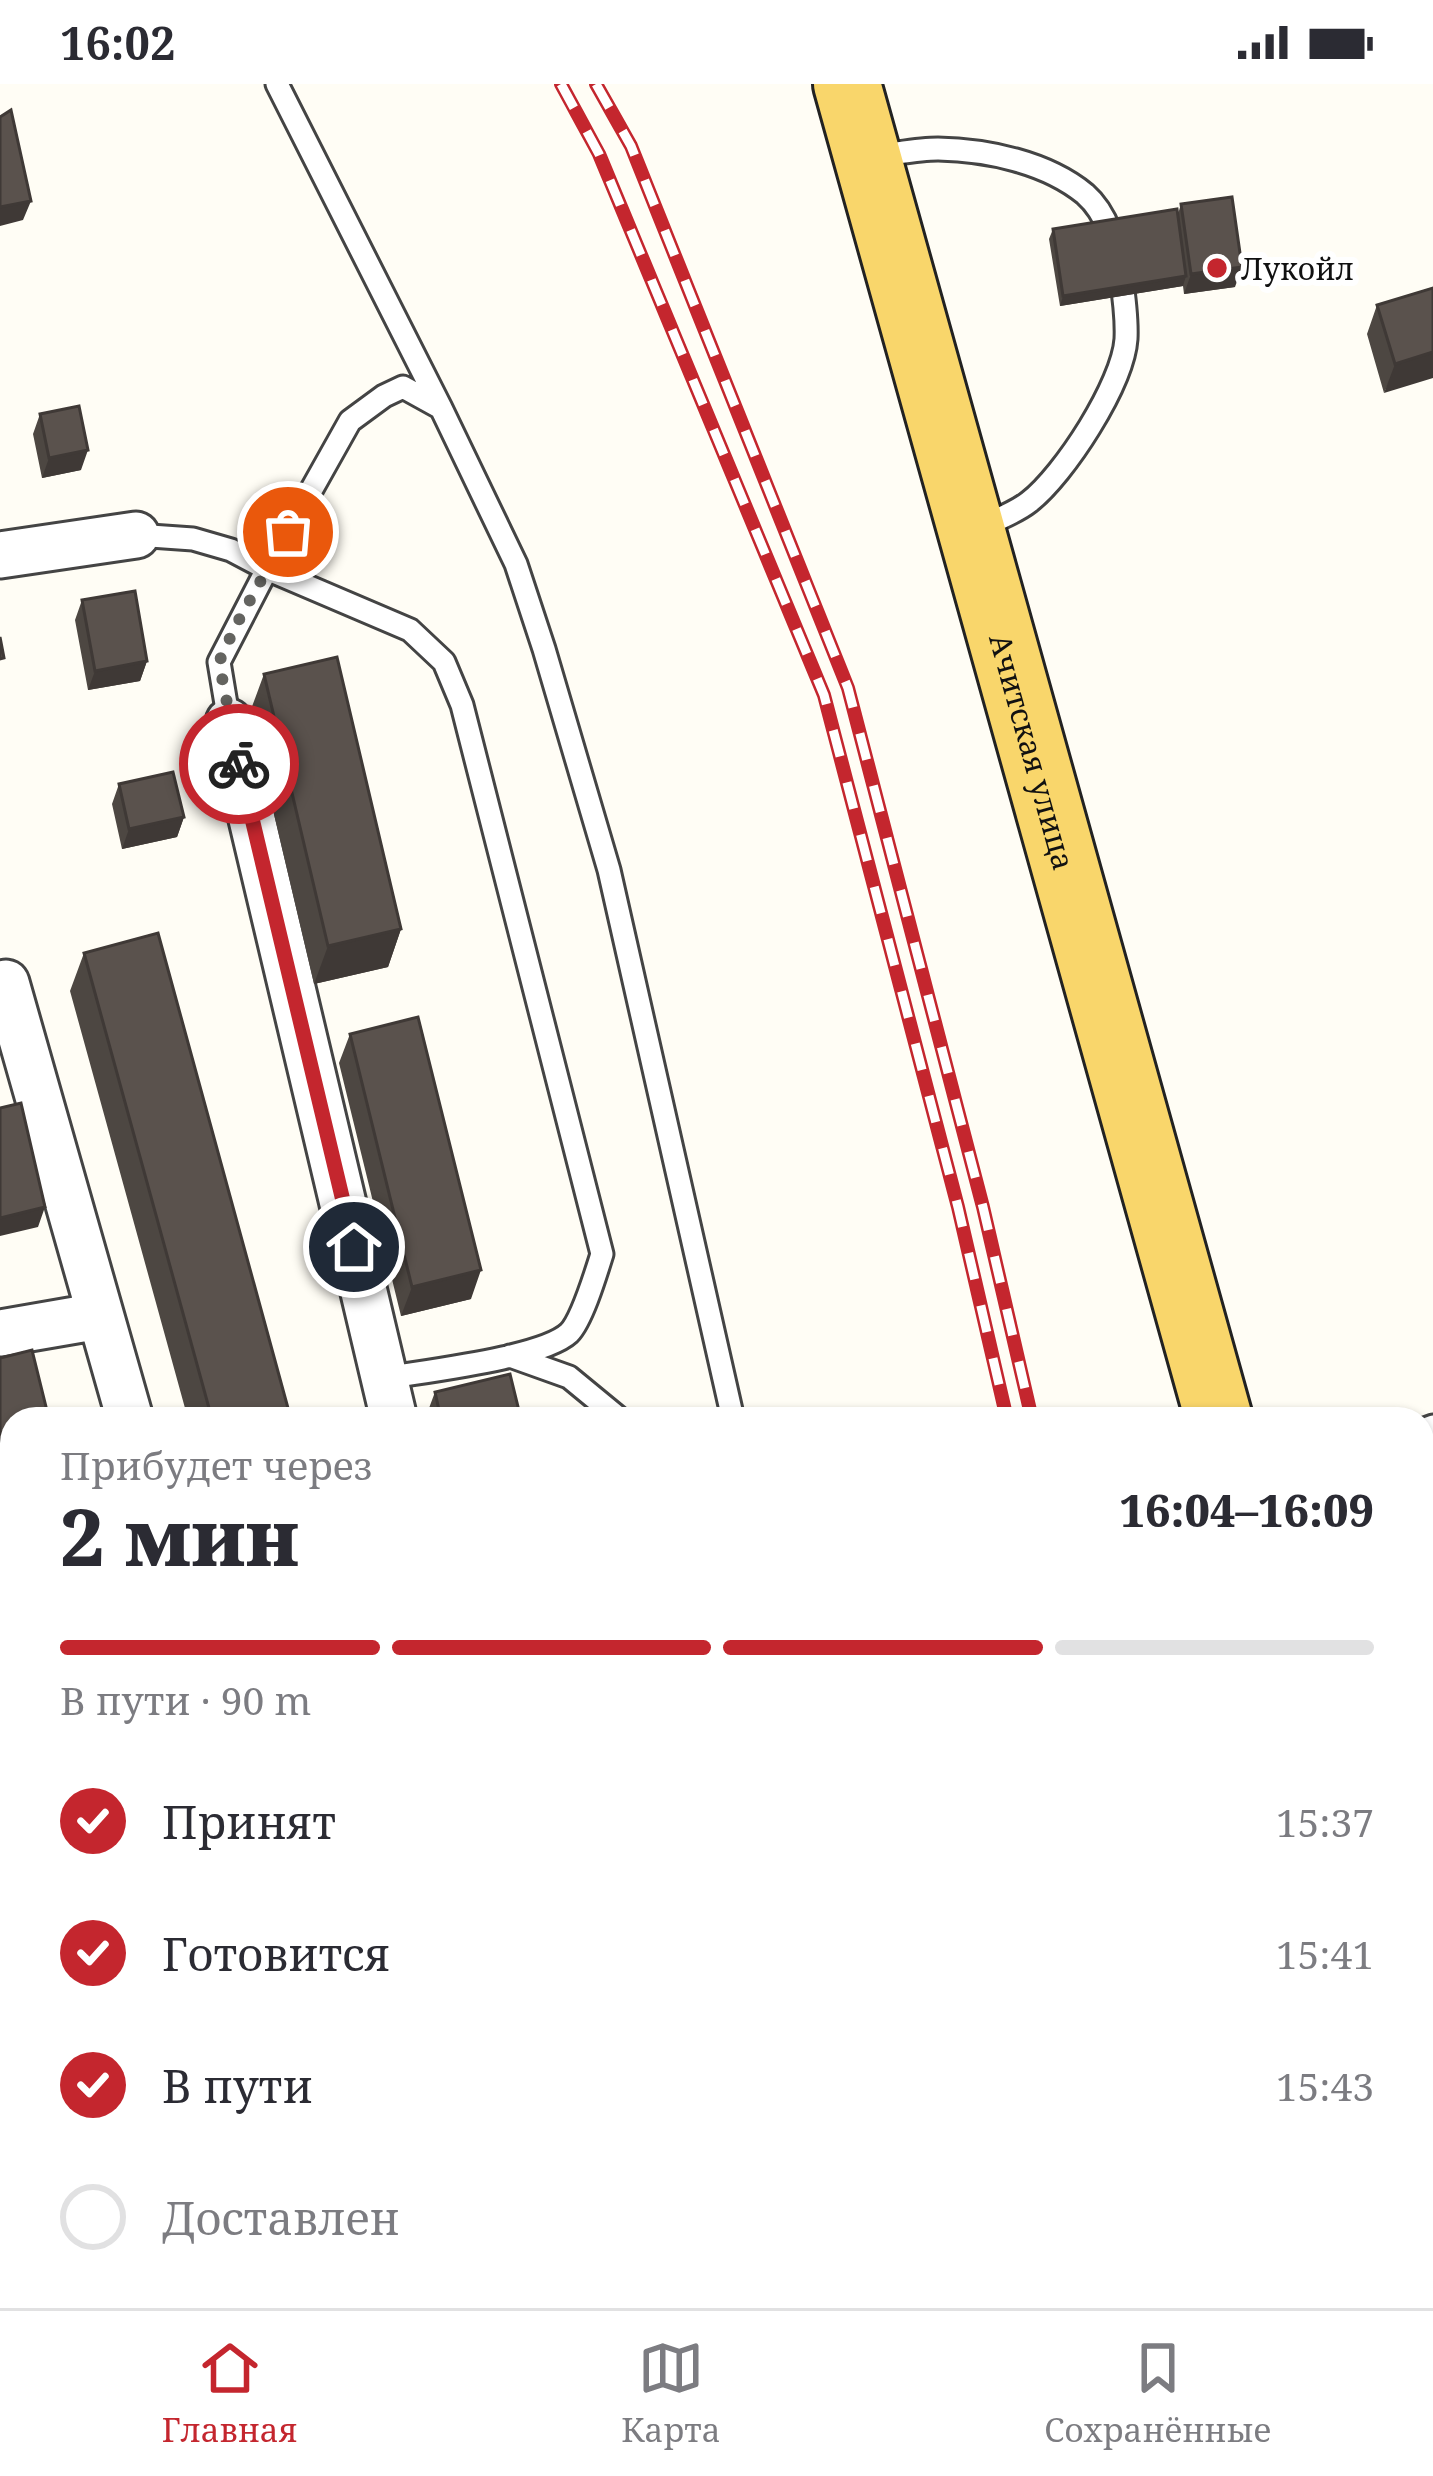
<!DOCTYPE html>
<html lang="ru">
<head>
<meta charset="utf-8">
<style>
	:root { --surface:#fff; --page:#f2f2f3; --text:#2b2b33; --muted:#7c7c81; --line:#e1e1e2; --accent:#c4262e }
	body { margin:0; font-family:"Noto Serif",serif; background:var(--page); color:var(--text); height:100vh; display:flex; flex-direction:column; font-size:45px; white-space:nowrap }
	* { box-sizing:border-box; margin:0 }
	p { font-size:39px; color:var(--muted) }
	.icon { flex:none; width:66px; height:66px; fill:none; stroke:currentColor; stroke-width:2; stroke-linecap:round; stroke-linejoin:round }
	.map { position:relative; flex:1; overflow:hidden }
	.sheet { position:absolute; left:0px; top:1323px; width:1434px; height:903px; display:flex; flex-direction:column; background:var(--surface); border-radius:36px 36px 0 0; box-shadow:0 3px 9px #0004 }
	.sheet>* { flex:none }
	.pin { position:absolute; display:grid; place-items:center; width:102px; height:102px; color:#fff; margin:-51px; border:6px solid #fff; border-radius:50%; box-shadow:0 3px 12px #0007 }
	.courier { position:absolute; display:grid; place-items:center; width:120px; height:120px; margin:-60px; border:9px solid #c4262e; border-radius:50%; background:#fff; color:#222; box-shadow:0 3px 15px #0007 }
	.headline em { font-style:normal; font-weight:800 }
	.headline div { display:flex; flex-direction:column-reverse }
	.headline { display:flex; align-items:center; justify-content:space-between; height:204px; padding:0 60px }
	h1 { font-size:78px; font-weight:800; line-height:90px }
	.bar { display:grid; grid-template-columns:repeat(4,1fr); gap:18px 12px; align-content:center; height:144px; padding:0 60px }
	.bar i { height:15px; border-radius:9px; background:var(--line) }
	.bar .current { background:var(--accent) }
	.bar p { grid-column:span 4 }
	ol { padding:0 60px; list-style:none }
	li { display:flex; align-items:center; gap:36px; height:132px }
	li p { margin-inline-start:auto }
	li .icon { padding:12px; border-radius:50%; background:var(--accent); color:#fff; stroke-width:4 }
	li:last-child { color:var(--muted) }
	li i { width:66px; height:66px; border:6px solid var(--line); border-radius:50% }
	.status { display:flex; justify-content:space-between; align-items:center; height:84px; padding:0 60px; background:var(--surface); direction:ltr }
	.status svg { height:33px; fill:currentColor }
	.menu { display:flex; justify-content:space-around; align-items:center; height:168px; border-top:3px solid var(--line); background:var(--surface); font-size:33px; color:var(--muted) }
	.menu a { display:grid; justify-items:center; gap:6px }
	.menu .current { color:var(--accent) }
	.map>svg:first-child { display:block }
</style>
</head>
<body>
<div class="status"><b>16:02</b><svg viewBox="0 0 49 12"><path d="M0 12V9h3v3zM5 12V6h3v6zM10 12V3h3v9zM15 12V0h3v12zM26 1h20v11H26zM47 4h2v5h-2z"/></svg></div>
<div class="map">
<svg width="1433" height="2224" viewBox="0 0 1433 2224">
	<rect width="100%" height="100%" fill="#fffdf5"/>
	<g fill="none" stroke-linecap="round" stroke-linejoin="round">
		<g stroke="#444" stroke-width="27">
			<path id="lane" d="M277,0L441,324
				M874,72C895,70 917,65 938,65C987,66 1046,78 1085,110C1108,130 1116,163 1121,192C1124,212 1127,235 1126,255C1123,300 1064,391 1029,418C1015,429 996,436 980,443
				M136,451L193,455L231,466L267,485L350,337L384,312L403,303L441,324L516,480L544,565L609,786L733,1335
				M229,638L219,578L267,485L410,546L444,578L462,621L602,1170C596,1189 582,1236 569,1249C542,1274 425,1287 386,1294
				M510,1272L569,1293L620,1335
				M1422,1346L1433,1342
				M1422,1539L1433,1550"/>
		</g>
		<g stroke="#444" stroke-width="51">
			<path id="street" d="M0,471L136,451
				M229,638L394,1335
				M6,899L130,1335
				M0,1249L99,1232
				M606,2214L609,2224"/>
		</g>
		<g stroke="#222" stroke-width="72">
			<g id="primary">
				<path id="s1" d="M847,0L1219,1335"/>
				<path d="M1422,2095L1433,2145"/>
			</g>
		</g>
		<use href="#lane" stroke="#fff" stroke-width="21"/>
		<use href="#street" stroke="#fff" stroke-width="45"/>
		<use href="#primary" stroke="#f9d66b" stroke-width="66"/>
		<g stroke="#c4262e" stroke-width="14">
			<path id="rail" d="M561,0L599,70L824,611L958,1123L1007,1335
				M596,0L631,62L848,604L983,1123L1032,1335
				M1186,2214L1187,2224
				M1219,2214L1220,2224"/>
		</g>
		<use href="#rail" stroke="#fff" stroke-width="9" stroke-dasharray="27" stroke-linecap="butt"/>
	</g>
	<path fill="#4d4742" d="M1181,120L1235,203L1184,210L1183,202L1060,222L1049,155L1053,145L1178,130Z
		M1433,204L1384,309L1367,250L1377,221Z
		M40,330L81,386L42,394L33,350Z
		M82,516L147,577L140,597L88,606L75,536Z
		M264,590L401,845L388,883L314,900L250,628Z
		M119,700L184,733L177,753L122,765L112,720Z
		M84,869L291,1335H188L70,907Z
		M350,950L471,1215L401,1232L339,979Z
		M0,1274L12,1335V1617L1,1620Z
		M435,1308L521,1335H425Z
		M12,1647V1683L6,1662Z
		M152,2214H262L265,2224H155Z
		M655,2214H740L742,2224H651Z"/>
	<path fill="#3f3936" d="M31,117L23,136L0,142V123Z
		M1242,183L1235,203L1184,210L1191,190Z
		M1186,192L1183,202L1060,222L1063,212Z
		M1433,268V294L1384,309L1395,280Z
		M88,366L81,386L42,394L49,374Z
		M147,577L140,597L88,606L95,587Z
		M184,733L177,753L122,765L129,745Z
		M401,845L388,883L314,900L328,862Z
		M45,1123L38,1143L0,1152V1134Z
		M481,1186L471,1215L401,1232L412,1203Z
		M12,1589V1617L1,1620Z"/>
	<path fill="#5a524d" stroke="#3f3936" stroke-width="3" d="M11,26L31,117L0,123V33Z
		M1232,113L1242,183L1191,190L1181,120Z
		M1177,125L1186,192L1063,212L1053,145Z
		M1433,204V268L1395,280L1377,221Z
		M79,322L88,366L49,374L40,330Z
		M135,507L147,577L95,587L82,516Z
		M0,553L4,574L0,575Z
		M337,573L401,845L328,862L264,590Z
		M173,688L184,733L129,745L119,700Z
		M158,849L291,1335H212L84,869Z
		M418,933L481,1186L412,1203L350,950Z
		M21,1019L45,1123L0,1134V1024Z
		M32,1266L49,1335H12V1574L0,1527V1274Z
		M510,1290L521,1335H441L435,1308Z
		M176,2214H262L265,2224H178Z
		M659,2214H740L742,2224H661Z"/>
	<g fill="none" stroke-linecap="round" stroke-linejoin="round">
		<path stroke="#646461" stroke-width="12" stroke-dasharray="0 21.6" d="M239,680L219,578L235,543L288,448"/>
		<path stroke="#c4262e" stroke-width="15" d="M239,680L354,1163"/>
	</g>
	<circle fill="#c4262e" stroke="#fff" stroke-width="4.5" cx="1217" cy="184" r="12"/>
	<g text-anchor="middle" dominant-baseline="central" stroke-width="12" stroke-linejoin="round" paint-order="stroke">
		<g font-size="30" fill="#111" stroke="#fff" text-anchor="start">
			<text x="1241" y="184">Лукойл</text>
		</g>
		<g font-size="30" fill="#111" stroke="#fff">
			<text stroke="none"><textPath href="#s1" startOffset="693">Ачитская улица</textPath></text>
		</g>
	</g>
</svg>
<div class="pin" style="left:288px;top:448px;background:#ea580c"><svg class="icon" aria-label="bag" viewBox="0 0 24 24"><path d="M5 8h14l-1 12H6zM9 8a3 3 0 0 1 6 0"/></svg></div>
<div class="pin" style="left:354px;top:1163px;background:#1f2937"><svg class="icon" aria-label="home" viewBox="0 0 24 24"><path d="M3 11l9-7 9 7M6 9v11h12V9"/></svg></div>
<div class="courier" style="left:239px;top:680px"><svg class="icon" aria-label="bike" viewBox="0 0 24 24"><circle cx="6" cy="16" r="4"/><circle cx="18" cy="16" r="4"/><path d="M6 16l4-8h5l3 8M10 8l3 8H6M13 5h3"/></svg></div>
<section class="sheet">
<div class="headline"><div><h1>2 мин</h1><p>Прибудет через</p></div><em>16:04–16:09</em></div>
<div class="bar"><i class="current"></i><i class="current"></i><i class="current"></i><i></i><p>В пути · 90 m</p></div>
<ol>
<li><svg class="icon" aria-label="check" viewBox="0 0 24 24"><path d="M5 12l5 5 9-10"/></svg>Принят<p>15:37</p></li>
<li><svg class="icon" aria-label="check" viewBox="0 0 24 24"><path d="M5 12l5 5 9-10"/></svg>Готовится<p>15:41</p></li>
<li><svg class="icon" aria-label="check" viewBox="0 0 24 24"><path d="M5 12l5 5 9-10"/></svg>В пути<p>15:43</p></li>
<li><i></i>Доставлен</li>
</ol>
</section>
</div>
<nav class="menu">
<a class="current"><svg class="icon" aria-label="home" viewBox="0 0 24 24"><path d="M3 11l9-7 9 7M6 9v11h12V9"/></svg>Главная</a>
<a><svg class="icon" aria-label="map" viewBox="0 0 24 24"><path d="M3 6l6-2 6 2 6-2v14l-6 2-6-2-6 2zM9 4v14M15 6v14"/></svg>Карта</a>
<a><svg class="icon" aria-label="saved" viewBox="0 0 24 24"><path d="M7 4h10v16l-5-4-5 4z"/></svg>Сохранённые</a>
</nav>
</body>
</html>
